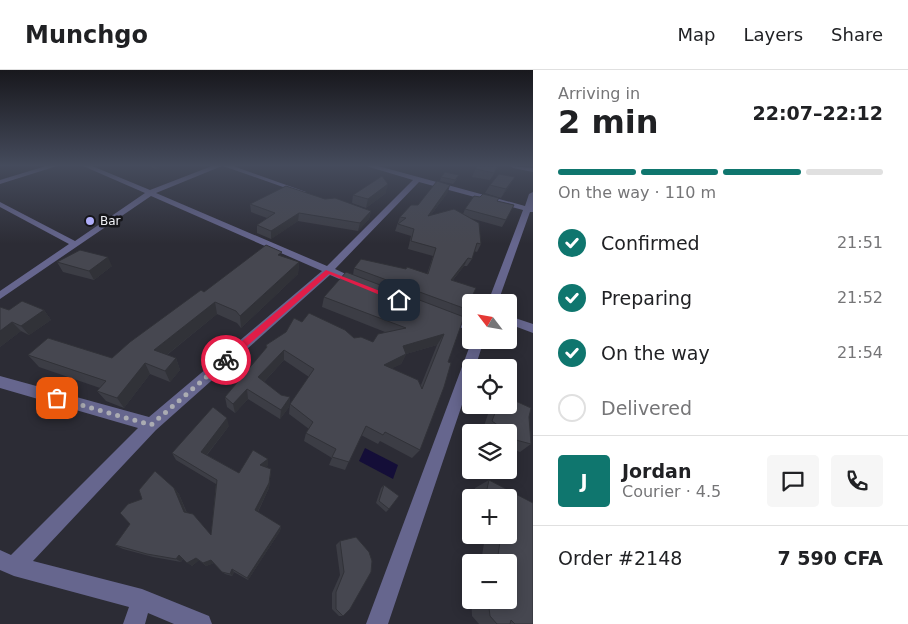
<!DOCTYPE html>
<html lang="en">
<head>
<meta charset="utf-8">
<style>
	:root { --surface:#fff; --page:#f6f6f6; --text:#202124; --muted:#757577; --line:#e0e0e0; --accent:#0f766e }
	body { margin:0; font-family:"DejaVu Sans",sans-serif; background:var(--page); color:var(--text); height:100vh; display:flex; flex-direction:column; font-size:19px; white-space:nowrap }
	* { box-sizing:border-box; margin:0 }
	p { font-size:16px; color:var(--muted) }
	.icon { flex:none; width:28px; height:28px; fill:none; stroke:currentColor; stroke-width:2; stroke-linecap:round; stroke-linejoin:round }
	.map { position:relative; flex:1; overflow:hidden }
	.details { display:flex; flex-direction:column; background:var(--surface); width:375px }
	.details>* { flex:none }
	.needle { width:32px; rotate:301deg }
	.controls { position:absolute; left:462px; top:224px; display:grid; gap:10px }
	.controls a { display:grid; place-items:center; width:55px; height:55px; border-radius:5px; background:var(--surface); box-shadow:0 2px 12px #0003; font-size:25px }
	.pin { position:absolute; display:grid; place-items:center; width:42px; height:42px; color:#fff; margin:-21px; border-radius:10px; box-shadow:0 2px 8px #0006 }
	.courier { position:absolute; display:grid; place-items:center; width:50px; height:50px; margin:-25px; border:4px solid #e11d48; border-radius:50%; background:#fff; color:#222; box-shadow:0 1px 6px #0007 }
	.headline em { font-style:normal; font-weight:700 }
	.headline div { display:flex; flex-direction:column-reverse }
	.headline { display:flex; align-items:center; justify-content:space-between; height:85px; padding:0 25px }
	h1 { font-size:32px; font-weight:700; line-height:38px }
	.bar { display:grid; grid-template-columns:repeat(4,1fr); gap:8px 5px; align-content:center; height:60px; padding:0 25px }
	.bar i { height:6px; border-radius:4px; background:var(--line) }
	.bar .active { background:var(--accent) }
	.bar p { grid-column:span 4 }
	.line { display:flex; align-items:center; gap:12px; padding:0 25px; border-top:1px solid var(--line) }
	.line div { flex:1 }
	.round { display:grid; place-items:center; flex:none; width:52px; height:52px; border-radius:5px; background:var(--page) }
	ol { padding:0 25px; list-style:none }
	li { display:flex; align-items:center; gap:15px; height:55px }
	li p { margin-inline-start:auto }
	li .icon { padding:5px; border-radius:50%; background:var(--accent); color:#fff; stroke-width:4 }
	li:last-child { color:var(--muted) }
	li i { width:28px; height:28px; border:2px solid var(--line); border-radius:50% }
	header { display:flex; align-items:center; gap:30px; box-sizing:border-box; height:70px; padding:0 25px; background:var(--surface); border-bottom:1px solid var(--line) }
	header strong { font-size:24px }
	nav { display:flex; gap:28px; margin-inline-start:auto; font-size:18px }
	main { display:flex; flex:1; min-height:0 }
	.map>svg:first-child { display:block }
</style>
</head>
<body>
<header>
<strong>Munchgo</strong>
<nav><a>Map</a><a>Layers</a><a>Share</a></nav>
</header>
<main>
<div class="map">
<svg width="533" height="554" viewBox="0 0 533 554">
	<rect width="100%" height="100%" fill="#2c2c35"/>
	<path fill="#140e38" d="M365,378L398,395L393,409L359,391Z"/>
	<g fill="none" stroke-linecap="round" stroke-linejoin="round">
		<path fill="#66668e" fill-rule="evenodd" d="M46,96H57L0,114V110Z
			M83,96H92L150,120L212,96H222L156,123L327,196L413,110L366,96H378L525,136L529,124L533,122V142H530L498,232H488L523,140L419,112L335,199L361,211V215H353L330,205L156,360L33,491L142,519L209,546L212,554H174L148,543L145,554H123L129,537L14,506L0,500V480L11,485L138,358L0,318V306L149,347L322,201L151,126L0,229V221L69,174L0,137V132L75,171L145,123Z
			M223,96H233L306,122L300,123Z
			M510,96L533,98V102L513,98Z
			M445,244L471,253V261L441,251L439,248L441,245Z
			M509,246L533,254V263L509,254Z
			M472,270H484L475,298H471V308L388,554H366Z"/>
	</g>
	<path fill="#3c3d45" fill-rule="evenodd" d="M148,96H163L156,99Z
		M477,96H499L490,110L472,107Z
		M441,107L457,109L453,114L440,111Z
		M515,107L510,115L501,128L485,123L490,115Z
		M448,122L431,145L463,144L465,139L480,127L499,128L497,131L506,150L502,157L470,148L481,174L477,182L474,181L472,189L467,196H464L453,210L466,239L462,246L448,292L420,380L412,388L380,371L378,374L361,365L345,400L329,395L332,388L304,371L306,363L309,359L289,344L290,334L309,307L284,290L264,312L281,325L290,327L289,337L280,349L248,329L235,343L227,337L225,327L266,279V275L302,252L354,268L373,272L385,262L322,237L324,227L353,205L354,198L406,199L427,204L433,186L408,179L411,166L395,161L400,147L418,135ZM437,275L421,315L392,298L401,294L406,284Z
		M386,123L366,138L352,133L353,125Z
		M325,129L371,141L369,149L358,161L298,151L271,169L257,163V155L267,148L251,142L250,134Z
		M282,187L299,192L298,204L241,258L237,253L217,244L167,285L176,288L180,300L170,312L150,304L124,338L106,331L97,321L100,318L39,297L28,285L112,288L204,222Z
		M57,192L112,196L94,210L63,202Z
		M0,237L9,240H44L51,250L29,265L21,261L0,277Z
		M491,335H509L529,347L531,374L520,382L509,378V362H487L483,359Z
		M229,356L207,385L239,403L268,395L266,397L271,399L269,418L258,442L281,456L280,461L248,510L234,502L232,506L225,504L214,493L206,496L199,490L192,496L183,489L181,492L153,487L123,479L115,475L174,418L179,424L187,443L211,465L216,414L176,390L172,383Z
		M489,410L533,433V554H479L472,546L471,526V530H509V492H481L485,467L482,465H509V428H473L475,418Z
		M384,415L389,439L386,442L376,433L381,418Z
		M471,433V459L466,456Z
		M340,471L369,482L343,546H339L332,539V523L340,505L336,475Z"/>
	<path fill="#313238" d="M155,96H163L156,99Z
		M515,107L510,115L501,128L506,119Z
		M388,114L386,123L366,138L368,129Z
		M450,115L448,122L425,153L428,146Z
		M371,141L369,149L358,161L360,153Z
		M299,143L298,151L271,169V161Z
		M108,187L112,196L94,210L89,201Z
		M468,188L464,196L447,217L451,210Z
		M299,192L298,204L241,258L240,246Z
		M215,232L217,244L159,291L154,280Z
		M44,240L51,250L29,265L21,256Z
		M12,252L21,261L0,277V261Z
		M444,264L437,275L406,284L401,294L380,305L384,295L403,276Z
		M284,280V290L259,317L258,307Z
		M176,288L180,300L170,312L165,301Z
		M145,293L150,304L124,338L117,328Z
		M247,319L248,329L235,343L233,334Z
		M290,327L289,337L280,349L281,340Z
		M227,348L229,356L204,388L201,382Z
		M268,389V395L261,401L260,395Z
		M271,399L269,418L256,445L255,440Z
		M174,418L179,424L188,447L184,442Z
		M281,456L280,461L248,510L247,508Z
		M179,485L183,488L181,492L176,489Z
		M196,488L199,490L192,496L187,493Z
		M211,490L214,493L206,496L203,493Z
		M232,499L234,502L232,506L230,504Z"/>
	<path fill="#464750" stroke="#313238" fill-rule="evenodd" d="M477,96H498L494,103L476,99Z
		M445,102L459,105L455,110L441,107Z
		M499,104L515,107L506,119L490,115Z
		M382,106L388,114L368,129L353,125Z
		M437,111L450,115L428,146L454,139L479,153L481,174L477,173L472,189L468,188L451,210L476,218L466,239L354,198L361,189L406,199L407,197L428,204L436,178L411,171L414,159L398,154L406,148L400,147L411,135H418Z
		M286,116L325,129L335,128L371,141L360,153L299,143L271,161L257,155L275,143L250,134Z
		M483,124L499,128L497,131L514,135L506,150L465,139L474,126L480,127Z
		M266,175L282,182L278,185L299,192L240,246L236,241L215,232L154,280L176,288L165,301L145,293L117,328L97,321L106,311L28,285L48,268L112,288L130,272L201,220L204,222Z
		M80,180L108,187L89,201L57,192Z
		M346,202L464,247L448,292L451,293L444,317L420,380L385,362L383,365L366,356L349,392L332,387L336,379L306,363L313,352L290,334L314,299L284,280L258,307L281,325L290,327L281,340L247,319L233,334L225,327L267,277L266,275L286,262L294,248L302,252L309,243L345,260L354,268L361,267L373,272L378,264L406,258L324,227ZM444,264L422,319L418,310L384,295L406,284L403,276Z
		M22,231L44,240L21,256L12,252L0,261V237L9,240Z
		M509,328L531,338L529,347L531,374L516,370L509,364V362H507L492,351L498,335H509Z
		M213,337L227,348L201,382L239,403L253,380L268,389L260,395L271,399L269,413L255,440L281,456L247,508L232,499L230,504L222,502L211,490L203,493L196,488L187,493L179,485L176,489L147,484L115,475L130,454L120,443L128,434L142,429L139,420L155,401L174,418L184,442L193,444L211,465L217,410L172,383Z
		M489,410L533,433V554H515L511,550L510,554H497L490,546L488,530H509V492H497L501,465H509V428H485Z
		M384,415L399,426L389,439L379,431Z
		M356,467L369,482L372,491L371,502L350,539L343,546L336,539V522L344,502L340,471Z"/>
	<linearGradient id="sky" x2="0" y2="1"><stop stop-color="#18181d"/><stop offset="0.55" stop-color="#454b5c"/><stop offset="1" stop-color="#454b5c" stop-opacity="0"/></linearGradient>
	<rect width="533" height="174" fill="url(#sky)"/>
	<path fill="#e11d48" d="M326,200L403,230L397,232L329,204L229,292H223V287Z"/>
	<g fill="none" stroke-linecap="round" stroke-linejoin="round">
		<path stroke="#abacb2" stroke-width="5" stroke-dasharray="0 9" d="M57,328L151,355L226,290"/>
	</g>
	<circle fill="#afaefa" stroke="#151519" stroke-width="2" cx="90" cy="151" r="5"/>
	<g text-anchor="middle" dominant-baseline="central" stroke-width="5" stroke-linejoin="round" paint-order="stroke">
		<g font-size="12" fill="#f0f1f6" stroke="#151519" text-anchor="start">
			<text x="100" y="151">Bar</text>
		</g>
	</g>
</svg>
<div class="controls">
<a><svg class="needle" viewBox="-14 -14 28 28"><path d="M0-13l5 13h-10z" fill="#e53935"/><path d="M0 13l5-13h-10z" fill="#757577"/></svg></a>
<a><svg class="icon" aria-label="locate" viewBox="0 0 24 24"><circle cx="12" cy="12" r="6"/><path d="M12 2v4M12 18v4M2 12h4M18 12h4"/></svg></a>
<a><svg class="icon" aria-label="layers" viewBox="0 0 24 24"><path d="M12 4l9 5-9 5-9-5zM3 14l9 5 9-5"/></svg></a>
<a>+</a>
<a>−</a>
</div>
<div class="pin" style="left:57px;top:328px;background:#ea580c"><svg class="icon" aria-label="bag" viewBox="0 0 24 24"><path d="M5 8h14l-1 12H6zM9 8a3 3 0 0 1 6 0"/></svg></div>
<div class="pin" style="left:399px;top:230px;background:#1f2937"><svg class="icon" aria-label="home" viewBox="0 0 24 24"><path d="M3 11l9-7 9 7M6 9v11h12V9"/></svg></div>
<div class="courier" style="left:226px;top:290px"><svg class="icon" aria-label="bike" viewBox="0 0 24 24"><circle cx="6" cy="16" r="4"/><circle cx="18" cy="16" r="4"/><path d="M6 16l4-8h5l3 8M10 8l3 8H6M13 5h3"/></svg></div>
</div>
<section class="details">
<div class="headline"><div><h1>2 min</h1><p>Arriving in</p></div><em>22:07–22:12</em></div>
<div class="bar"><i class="active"></i><i class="active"></i><i class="active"></i><i></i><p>On the way · 110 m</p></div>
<ol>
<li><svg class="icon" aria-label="check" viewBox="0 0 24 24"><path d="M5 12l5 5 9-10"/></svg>Confirmed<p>21:51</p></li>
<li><svg class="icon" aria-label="check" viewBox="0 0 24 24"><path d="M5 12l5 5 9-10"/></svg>Preparing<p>21:52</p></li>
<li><svg class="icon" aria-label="check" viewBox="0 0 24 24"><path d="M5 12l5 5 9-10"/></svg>On the way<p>21:54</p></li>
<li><i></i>Delivered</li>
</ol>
<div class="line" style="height:90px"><b class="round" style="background:var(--accent);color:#fff">J</b><div><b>Jordan</b><p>Courier · 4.5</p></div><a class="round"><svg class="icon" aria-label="chat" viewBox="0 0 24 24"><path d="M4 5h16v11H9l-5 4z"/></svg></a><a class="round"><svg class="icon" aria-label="phone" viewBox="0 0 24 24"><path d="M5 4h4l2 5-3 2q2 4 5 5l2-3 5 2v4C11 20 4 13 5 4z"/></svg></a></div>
<div class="line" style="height:65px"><div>Order #2148</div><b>7 590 CFA</b></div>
</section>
</main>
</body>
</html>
